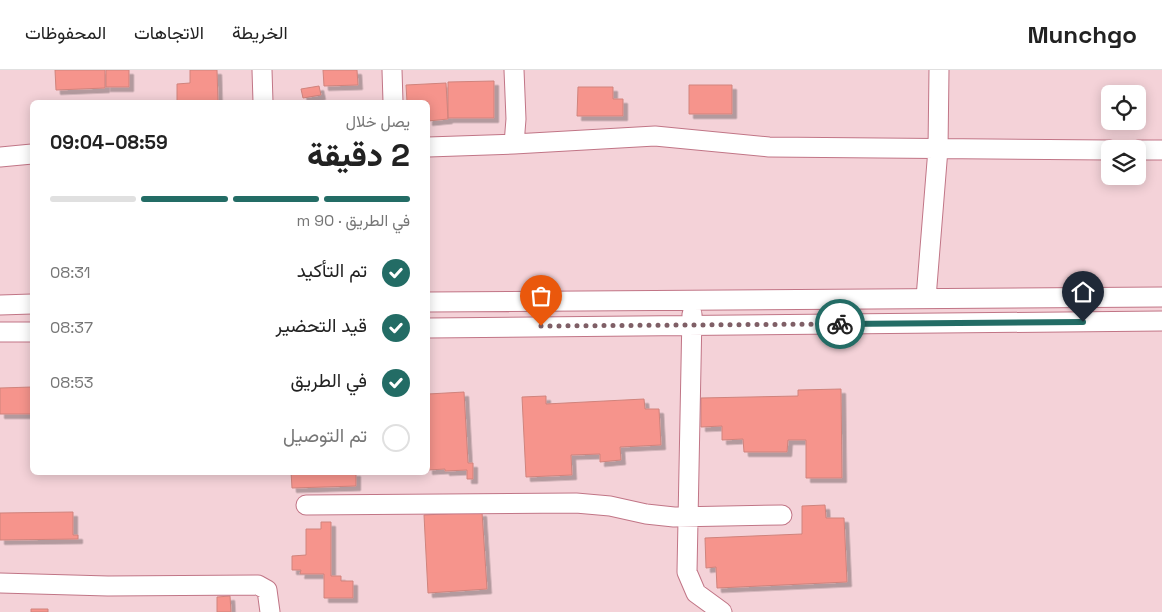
<!DOCTYPE html>
<html lang="ar">
<head>
<meta charset="utf-8">
<style>
	:root { --surface:#fff; --page:#f2f2f2; --text:#222; --muted:#767676; --line:#e0e0e0; --accent:#236c65 }
	body { margin:0; font-family:"Space Grotesk",Vazirmatn,sans-serif; background:var(--page); color:var(--text); direction:rtl; height:100vh; display:flex; flex-direction:column; font-size:19px; white-space:nowrap }
	* { box-sizing:border-box; margin:0 }
	p { font-size:16px; color:var(--muted) }
	.icon { flex:none; width:28px; height:28px; fill:none; stroke:currentColor; stroke-width:2; stroke-linecap:round; stroke-linejoin:round }
	.map { position:relative; flex:1; overflow:hidden; direction:ltr }
	.sheet { position:absolute; left:30px; top:30px; width:400px; height:375px; display:flex; flex-direction:column; background:var(--surface); border-radius:8px; box-shadow:0 2px 12px #0003; direction:rtl }
	.sheet>* { flex:none }
	.controls { position:absolute; left:1101px; top:15px; display:grid; gap:10px }
	.controls a { display:grid; place-items:center; width:45px; height:45px; border-radius:8px; background:var(--surface); box-shadow:0 2px 12px #0003; font-size:25px }
	.pin { position:absolute; display:grid; place-items:center; width:42px; height:42px; color:#fff; margin:-51px -21px; border-radius:50% 50% 50% 0; rotate:-45deg; box-shadow:0 0 5px #0007 }
	.pin .icon { rotate:45deg }
	.courier { position:absolute; display:grid; place-items:center; width:50px; height:50px; margin:-25px; border:4px solid #236c65; border-radius:50%; background:#fff; color:#222; box-shadow:0 1px 6px #0007 }
	.overview em { font-style:normal; font-weight:800 }
	.overview div { display:flex; flex-direction:column-reverse }
	.overview { display:flex; align-items:center; justify-content:space-between; height:85px; padding:0 20px }
	h1 { font-size:32px; font-weight:800; line-height:38px }
	.bar { display:grid; grid-template-columns:repeat(4,1fr); gap:8px 5px; align-content:center; height:60px; padding:0 20px }
	.bar i { height:6px; border-radius:4px; background:var(--line) }
	.bar .current { background:var(--accent) }
	.bar p { grid-column:span 4 }
	ol { padding:0 20px; list-style:none }
	li { display:flex; align-items:center; gap:15px; height:55px }
	li p { margin-inline-start:auto }
	li .icon { padding:5px; border-radius:50%; background:var(--accent); color:#fff; stroke-width:4 }
	li:last-child { color:var(--muted) }
	li i { width:28px; height:28px; border:2px solid var(--line); border-radius:50% }
	header { display:flex; align-items:center; gap:30px; box-sizing:border-box; height:70px; padding:0 25px; background:var(--surface); border-bottom:1px solid var(--line) }
	header strong { font-size:24px }
	nav { display:flex; gap:28px; margin-inline-start:auto; font-size:18px }
	.map>svg:first-child { display:block }
</style>
</head>
<body>
<header>
<strong>Munchgo</strong>
<nav><a>الخريطة</a><a>الاتجاهات</a><a>المحفوظات</a></nav>
</header>
<div class="map">
<svg width="1162" height="542" viewBox="0 0 1162 542">
	<defs>
		<filter id="shadow"><feDropShadow dx="4.5" dy="4.5" stdDeviation="0" flood-color="#0004"/></filter>
	</defs>
	<rect width="100%" height="100%" fill="#f4d2d8"/>
	<path fill="#f6948c" stroke="#d0837c" filter="url(#shadow)" d="M55,0H105V18L56,20Z
		M106,0H129V17H106Z
		M190,0H217L218,32H177V14L190,13Z
		M323,0H357L358,15L324,16Z
		M494,11V48H448V12Z
		M446,13L448,49L428,51V32H407L406,15Z
		M689,15H732V44H689Z
		M319,16L321,25L303,28L301,19Z
		M578,17H613V29H623V46H577Z
		M32,317V344H0V318Z
		M841,319L842,408H806V370H788L787,382H744L743,369L722,370V356L701,357V328L798,326V320Z
		M464,322L468,393H473V409H467V400L445,401V399L428,400V324Z
		M546,326V334L644,329L645,339H659L661,375L620,377L621,390L600,392V384L571,385L572,405L526,407L522,327Z
		M291,402H356V416L292,418Z
		M825,435L826,448H844L847,512L717,518L716,497L706,498L705,468L802,464V436Z
		M73,442V465H78V469L0,470V443Z
		M482,442L487,519L428,523L424,445Z
		M321,452H331V506H341V511H353V528H324V504H300L301,500H292V486L306,485V459H321Z
		M230,526L231,542H217V527Z
		M31,539H48V542H31Z"/>
	<g fill="none" stroke-linecap="round" stroke-linejoin="round">
		<g stroke="#c17586" stroke-width="21">
			<path id="minor" d="M262,0L263,32
				M392,0L393,32
				M514,0L516,49L514,74L655,66L769,77L1110,80
				M428,77L514,74
				M1138,80H1162
				M0,87L32,84
				M926,228L938,79L939,0
				M428,232L1162,227
				M0,235L32,234
				M692,244L687,502L696,523L722,542
				M428,258L1162,251
				M0,262H32
				M306,435L576,433L610,436L646,444L674,447L782,445
				M0,513L108,516L258,515L267,520L270,542"/>
		</g>
		<use href="#minor" stroke="#fff" stroke-width="19"/>
	</g>
	<g fill="none" stroke-linecap="round" stroke-linejoin="round">
		<path stroke="#7f5f66" stroke-width="5" stroke-dasharray="0 9" d="M541,256L840,254"/>
		<path stroke="#236c65" stroke-width="6" d="M840,254L1083,252"/>
	</g>
</svg>
<div class="controls">
<a><svg class="icon" aria-label="locate" viewBox="0 0 24 24"><circle cx="12" cy="12" r="6"/><path d="M12 2v4M12 18v4M2 12h4M18 12h4"/></svg></a>
<a><svg class="icon" aria-label="layers" viewBox="0 0 24 24"><path d="M12 4l9 5-9 5-9-5zM3 14l9 5 9-5"/></svg></a>
</div>
<div class="pin" style="left:541px;top:256px;background:#ea580c"><svg class="icon" aria-label="bag" viewBox="0 0 24 24"><path d="M5 8h14l-1 12H6zM9 8a3 3 0 0 1 6 0"/></svg></div>
<div class="pin" style="left:1083px;top:252px;background:#1f2937"><svg class="icon" aria-label="home" viewBox="0 0 24 24"><path d="M3 11l9-7 9 7M6 9v11h12V9"/></svg></div>
<div class="courier" style="left:840px;top:254px"><svg class="icon" aria-label="bike" viewBox="0 0 24 24"><circle cx="6" cy="16" r="4"/><circle cx="18" cy="16" r="4"/><path d="M6 16l4-8h5l3 8M10 8l3 8H6M13 5h3"/></svg></div>
<section class="sheet">
<div class="overview"><div><h1>2 دقيقة</h1><p>يصل خلال</p></div><em>08:59–09:04</em></div>
<div class="bar"><i class="current"></i><i class="current"></i><i class="current"></i><i></i><p>في الطريق · 90 m</p></div>
<ol>
<li><svg class="icon" aria-label="check" viewBox="0 0 24 24"><path d="M5 12l5 5 9-10"/></svg>تم التأكيد<p>08:31</p></li>
<li><svg class="icon" aria-label="check" viewBox="0 0 24 24"><path d="M5 12l5 5 9-10"/></svg>قيد التحضير<p>08:37</p></li>
<li><svg class="icon" aria-label="check" viewBox="0 0 24 24"><path d="M5 12l5 5 9-10"/></svg>في الطريق<p>08:53</p></li>
<li><i></i>تم التوصيل</li>
</ol>
</section>
</div>
</body>
</html>
